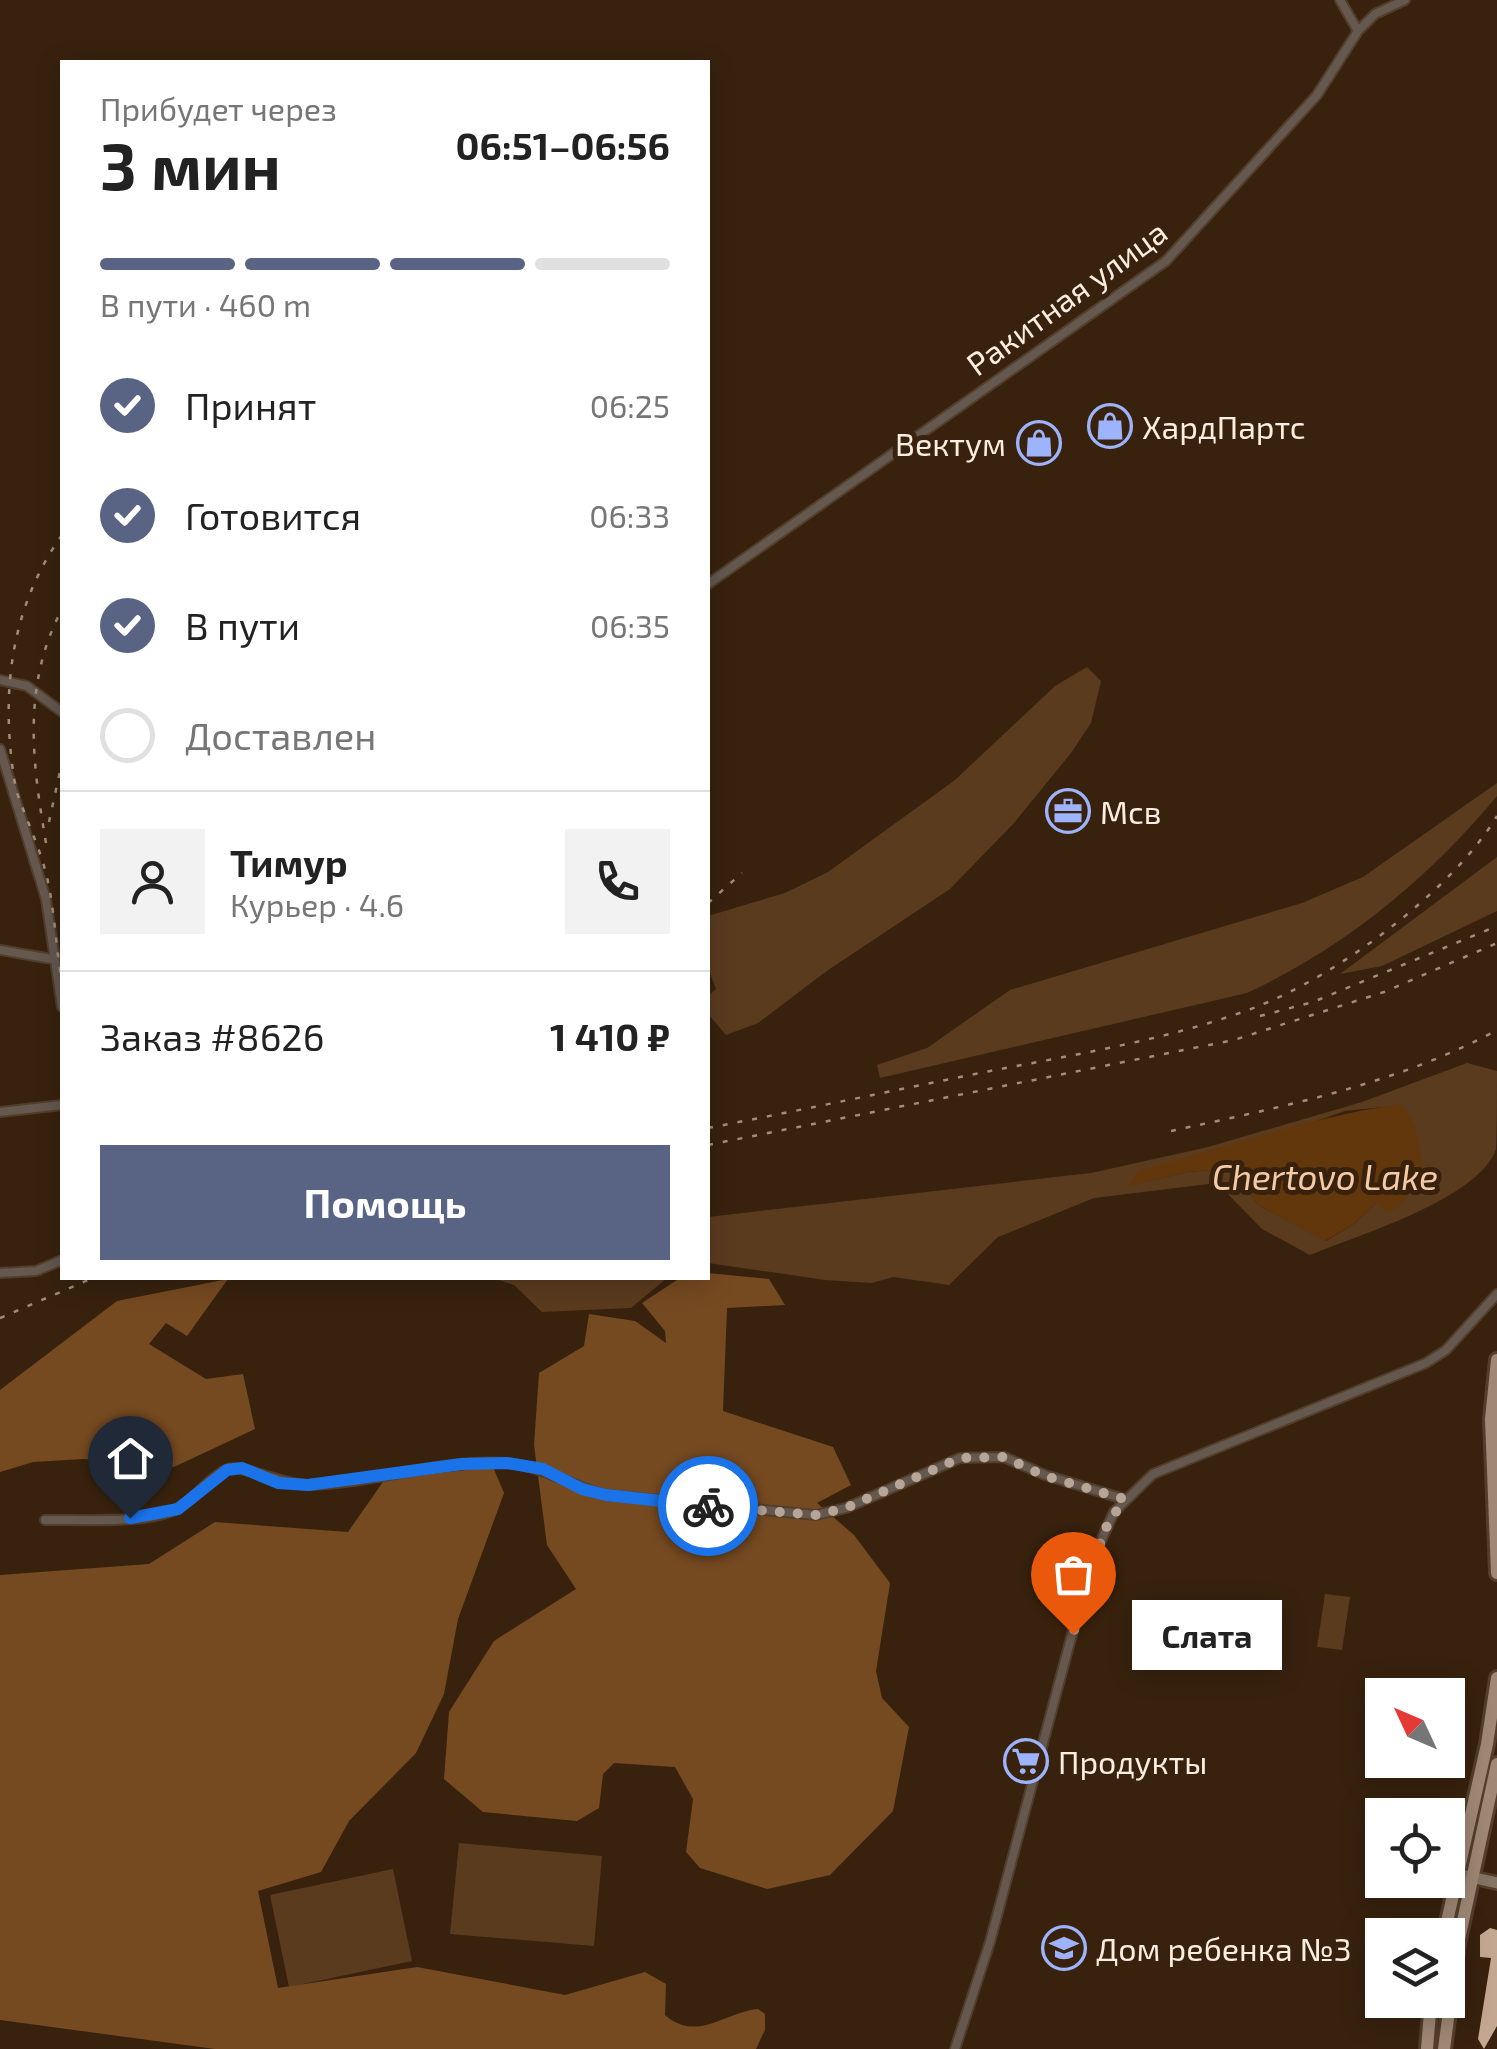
<!DOCTYPE html>
<html lang="ru">
<head>
<meta charset="utf-8">
<style>
	:root { --surface:#fff; --page:#f2f2f2; --text:#222; --muted:#767676; --line:#e0e0e0; --accent:#596485 }
	body { margin:0; font-family:"Exo 2",sans-serif; background:var(--page); color:var(--text); height:100vh; display:flex; flex-direction:column; font-size:38px; white-space:nowrap }
	* { box-sizing:border-box; margin:0 }
	p { font-size:32px; color:var(--muted) }
	.icon { flex:none; width:55px; height:55px; fill:none; stroke:currentColor; stroke-width:2; stroke-linecap:round; stroke-linejoin:round }
	.map { position:relative; flex:1; overflow:hidden }
	.drawer { position:absolute; left:60px; top:60px; width:650px; height:1220px; display:flex; flex-direction:column; background:var(--surface); border-radius:0px; box-shadow:0 5px 25px #0003 }
	.drawer>* { flex:none }
	.needle { width:65px; rotate:314deg }
	.buttons { position:absolute; left:1365px; top:1678px; display:grid; gap:20px }
	.buttons a { display:grid; place-items:center; width:100px; height:100px; border-radius:0px; background:var(--surface); box-shadow:0 5px 25px #0003; font-size:50px }
	.pin { position:absolute; display:grid; place-items:center; width:85px; height:85px; color:#fff; margin:-102px -42px; border-radius:50% 50% 50% 0; rotate:-45deg; box-shadow:0 0 10px #0007 }
	.pin .icon { rotate:45deg }
	.courier { position:absolute; display:grid; place-items:center; width:100px; height:100px; margin:-50px; border:8px solid #1a73e8; border-radius:50%; background:#fff; color:#222; box-shadow:0 2px 12px #0007 }
	.bubble { position:absolute; height:70px; border-radius:0px; background:var(--surface); box-shadow:0 5px 25px #0003; font-size:32px; font-weight:700; line-height:70px; text-align:center }
	.head em { font-style:normal; font-weight:700 }
	.head div { display:flex; flex-direction:column-reverse }
	.head { display:flex; align-items:center; justify-content:space-between; height:170px; padding:0 40px }
	h1 { font-size:65px; font-weight:700; line-height:75px }
	.bar { display:grid; grid-template-columns:repeat(4,1fr); gap:15px 10px; align-content:center; height:120px; padding:0 40px }
	.bar i { height:12px; border-radius:8px; background:var(--line) }
	.bar .active { background:var(--accent) }
	.bar p { grid-column:span 4 }
	.line { display:flex; align-items:center; gap:25px; padding:0 40px; border-top:2px solid var(--line) }
	.line div { flex:1 }
	.round { display:grid; place-items:center; flex:none; width:105px; height:105px; border-radius:0px; background:var(--page) }
	ol { padding:0 40px; list-style:none }
	li { display:flex; align-items:center; gap:30px; height:110px }
	li p { margin-inline-start:auto }
	li .icon { padding:10px; border-radius:50%; background:var(--accent); color:#fff; stroke-width:4 }
	li:last-child { color:var(--muted) }
	li i { width:55px; height:55px; border:5px solid var(--line); border-radius:50% }
	.button { display:flex; gap:20px; margin-top:auto; padding:20px 40px }
	.button a { flex:1; height:115px; border-radius:0px; background:var(--accent); color:#fff; font-size:40px; font-weight:700; line-height:115px; text-align:center }
	.map>svg:first-child { display:block }
</style>
</head>
<body>
<div class="map">
<svg width="1497" height="2049" viewBox="0 0 1497 2049">
	<rect width="100%" height="100%" fill="#38220e"/>
	<path fill="#5b3b1e" fill-rule="evenodd" d="M1087,667L1101,681L1091,723L1071,753L1014,823L950,889L828,970L758,1023L726,1035L708,1014V996L716,989L708,968V916L785,893L828,872L955,780L1055,686Z
		M1497,783V796C1428,879 1344,948 1247,993L880,1078L877,1065L927,1048L1010,990L1302,903L1363,877Z
		M1497,857V911L1382,966L1340,974Z
		M1467,1063L1497,1071C1497,1095 1497,1128 1496,1149C1479,1199 1356,1236 1310,1255L1262,1229L1217,1183L1094,1198L998,1237L949,1285L893,1277L872,1283L825,1280L708,1263V1217L1091,1173L1208,1147L1362,1102ZM1402,1105L1376,1203L1355,1223L1326,1241L1258,1205L1235,1168L1187,1172L1129,1186L1345,1111Z
		M493,1278H667L631,1308L542,1312L514,1285Z
		M1325,1594L1350,1597L1342,1650L1317,1647Z
		M459,1843L602,1856L594,1946L450,1934Z
		M393,1869L412,1961L289,1987L270,1895Z"/>
	<path fill="#764a21" d="M708,1273L769,1279L785,1305L727,1308L723,1411L833,1447L851,1485L817,1503L854,1535L890,1583L876,1671L882,1698L909,1727L893,1811L830,1875L767,1889L700,1868L686,1852L693,1799L675,1767L614,1763L603,1774L599,1808L577,1821L483,1812L444,1779L449,1712L494,1641L576,1589L547,1545L534,1445L539,1373L584,1346L589,1314L635,1321L666,1343L665,1331L642,1303L680,1278H708Z
		M228,1279L187,1336L166,1323L149,1344L206,1379L243,1374L255,1429L174,1467L83,1459L33,1462L0,1472V1390L117,1301Z
		M493,1467L504,1493L458,1619L444,1694L416,1753L349,1821L321,1872L258,1891L278,1988L417,1967L565,1995L645,1972L666,1984L665,2015C697,2043 725,2012 758,2009L765,2014V2030L756,2049H215L0,2020V1575L149,1564L215,1522L348,1532L385,1479Z"/>
	<path fill="#62370b" d="M1402,1104L1415,1126L1423,1169L1402,1204L1388,1213L1376,1203L1355,1223L1325,1241L1258,1205L1235,1168L1187,1172L1127,1187L1140,1170C1227,1147 1314,1116 1402,1104Z"/>
	<path fill="#c4a791" d="M1490,1928L1497,1930V2026L1484,2049L1478,2039L1491,1958L1480,1957V1935Z"/>
	<g fill="none" stroke-linecap="round" stroke-linejoin="round">
		<g stroke="#533e2c" stroke-width="12">
			<path id="street" d="M1340,0L1358,31
				M708,584L1166,261L1317,95L1358,31L1375,14L1405,0
				M0,680L27,686L62,712
				M0,749L46,899L62,1007
				M0,950L52,959
				M0,1112L62,1105
				M0,1273L36,1271L62,1260
				M45,1520C79,1519 153,1525 180,1507C196,1497 211,1476 228,1469C243,1464 285,1486 309,1485C375,1483 439,1459 505,1463C542,1465 571,1486 606,1495L816,1515L846,1508L960,1458L1004,1457L1045,1475L1124,1499
				M955,2049L990,1942L1091,1563L1114,1512L1153,1474L1426,1363L1446,1350L1497,1294"/>
		</g>
		<g stroke="#533e2c" stroke-width="16">
			<path id="secondary" d="M1466,1876L1497,1883"/>
		</g>
		<g stroke="#533e2c" stroke-width="18">
			<path id="primary" d="M1497,1360L1491,1419L1497,1573
				M1444,1935L1487,1744L1497,1678
				M1427,2049L1431,2000
				M1444,2049L1458,1944L1497,1764"/>
		</g>
		<use href="#street" stroke="#64584f" stroke-width="8"/>
		<use href="#secondary" stroke="#857364" stroke-width="11"/>
		<use href="#primary" stroke="#9f8875" stroke-width="12"/>
		<path stroke="#a08d7e" stroke-width="2.5" stroke-dasharray="5 10" stroke-linecap="butt" d="M62,535C8,611 0,700 16,790C26,819 40,848 47,877C55,913 56,949 62,984
			M49,822L62,762
			M46,843C32,761 22,685 62,609
			M708,903L742,873
			M1260,1016L1313,1002L1497,926
			M708,1128C802,1110 896,1090 990,1071C1078,1054 1172,1039 1256,1007C1337,976 1452,891 1497,816
			M1171,1131C1281,1107 1398,1084 1497,1030
			M708,1145L1234,1040L1384,992L1497,943
			M0,1318L93,1278"/>
	</g>
	<g fill="none" stroke-linecap="round" stroke-linejoin="round">
		<path stroke="#b7a697" stroke-width="10" stroke-dasharray="0 18" d="M708,1506L816,1515L846,1508L960,1458L1004,1457L1045,1476L1124,1499L1104,1531L1073,1634"/>
		<path stroke="#1a73e8" stroke-width="12" d="M130,1518L178,1509L227,1470L242,1468L278,1483L308,1485L462,1464L507,1463L543,1469L582,1489L606,1495L708,1506"/>
	</g>
	<defs>
		<g id="shop-ring" transform="scale(2.25)"><circle r="9.5" fill="#38220e" stroke="#9db4fd" stroke-width="1.5"/><path d="M-5-2.5h2.3a2.7 3.5 0 0 1 5.4 0H5L5.5 6h-11ZM-1.5-2.5h3a1.5 2.3 0 0 0-3 0Z" fill="#9db4fd"/></g>
		<g id="office-ring" transform="scale(2.25)"><circle r="9.5" fill="#38220e" stroke="#9db4fd" stroke-width="1.5"/><path d="M-6-3h4V-5.5h4V-3h4V5H-6ZM-1-4.5V-3h2v-1.5ZM-6 0V1H6V0Z" fill="#9db4fd"/></g>
		<g id="supermarket-ring" transform="scale(2.25)"><circle r="9.5" fill="#38220e" stroke="#9db4fd" stroke-width="1.5"/><path d="M-6-5.5h2.5l.6 2H6L4.5 2H-2.5L-4.4-4H-6ZM-1.5 3.2a1.3 1.3 0 1 0 .1 0ZM3 3.2a1.3 1.3 0 1 0 .1 0Z" fill="#9db4fd"/></g>
		<g id="school-ring" transform="scale(2.25)"><circle r="9.5" fill="#38220e" stroke="#9db4fd" stroke-width="1.5"/><path d="M0-5L7-2L0 1L-7-2ZM-4 1L0 2.5L4 1V4Q0 6-4 4Z" fill="#9db4fd"/></g>
	</defs>
	<g fill-rule="evenodd">
		<use href="#shop-ring" x="1110" y="426"/>
		<use href="#shop-ring" x="1039" y="443"/>
		<use href="#office-ring" x="1068" y="811"/>
		<use href="#supermarket-ring" x="1026" y="1761"/>
		<use href="#school-ring" x="1064" y="1948"/>
	</g>
	<g text-anchor="middle" dominant-baseline="central" stroke-width="10" stroke-linejoin="round" paint-order="stroke">
		<g font-size="32" fill="#fcede1" stroke="#38220e">
			<text transform="translate(1066 297) rotate(-36)">Ракитная улица</text>
		</g>
		<g font-size="32" fill="#fcede1" stroke="#38220e" text-anchor="start">
			<text x="1142" y="426">ХардПартс</text>
			<text x="1006" y="443" text-anchor="end">Вектум</text>
			<text x="1100" y="811">Мсв</text>
			<text x="1058" y="1761">Продукты</text>
			<text x="1096" y="1948">Дом ребенка №3</text>
		</g>
		<g font-size="35" font-style="italic" fill="#f5caa7" stroke="#38220e">
			<text x="1325" y="1176">Chertovo Lake</text>
		</g>
	</g>
</svg>
<div class="buttons">
<a><svg class="needle" viewBox="-14 -14 28 28"><path d="M0-13l5 13h-10z" fill="#e53935"/><path d="M0 13l5-13h-10z" fill="#767676"/></svg></a>
<a><svg class="icon" aria-label="locate" viewBox="0 0 24 24"><circle cx="12" cy="12" r="6"/><path d="M12 2v4M12 18v4M2 12h4M18 12h4"/></svg></a>
<a><svg class="icon" aria-label="layers" viewBox="0 0 24 24"><path d="M12 4l9 5-9 5-9-5zM3 14l9 5 9-5"/></svg></a>
</div>
<div class="pin" style="left:1073px;top:1634px;background:#ea580c"><svg class="icon" aria-label="bag" viewBox="0 0 24 24"><path d="M5 8h14l-1 12H6zM9 8a3 3 0 0 1 6 0"/></svg></div>
<div class="pin" style="left:130px;top:1518px;background:#1f2937"><svg class="icon" aria-label="home" viewBox="0 0 24 24"><path d="M3 11l9-7 9 7M6 9v11h12V9"/></svg></div>
<div class="courier" style="left:708px;top:1506px"><svg class="icon" aria-label="bike" viewBox="0 0 24 24"><circle cx="6" cy="16" r="4"/><circle cx="18" cy="16" r="4"/><path d="M6 16l4-8h5l3 8M10 8l3 8H6M13 5h3"/></svg></div>
<div class="bubble" style="left:1132px;top:1600px;width:150px">Слата</div>
<section class="drawer">
<div class="head"><div><h1>3 мин</h1><p>Прибудет через</p></div><em>06:51–06:56</em></div>
<div class="bar"><i class="active"></i><i class="active"></i><i class="active"></i><i></i><p>В пути · 460 m</p></div>
<ol>
<li><svg class="icon" aria-label="check" viewBox="0 0 24 24"><path d="M5 12l5 5 9-10"/></svg>Принят<p>06:25</p></li>
<li><svg class="icon" aria-label="check" viewBox="0 0 24 24"><path d="M5 12l5 5 9-10"/></svg>Готовится<p>06:33</p></li>
<li><svg class="icon" aria-label="check" viewBox="0 0 24 24"><path d="M5 12l5 5 9-10"/></svg>В пути<p>06:35</p></li>
<li><i></i>Доставлен</li>
</ol>
<div class="line" style="height:180px"><a class="round"><svg class="icon" aria-label="person" viewBox="0 0 24 24"><circle cx="12" cy="8" r="4"/><path d="M4 21q1-7 8-7t8 7"/></svg></a><div><b>Тимур</b><p>Курьер · 4.6</p></div><a class="round"><svg class="icon" aria-label="phone" viewBox="0 0 24 24"><path d="M5 4h4l2 5-3 2q2 4 5 5l2-3 5 2v4C11 20 4 13 5 4z"/></svg></a></div>
<div class="line" style="height:130px"><div>Заказ #8626</div><b>1 410 ₽</b></div>
<div class="button"><a>Помощь</a></div>
</section>
</div>
</body>
</html>
